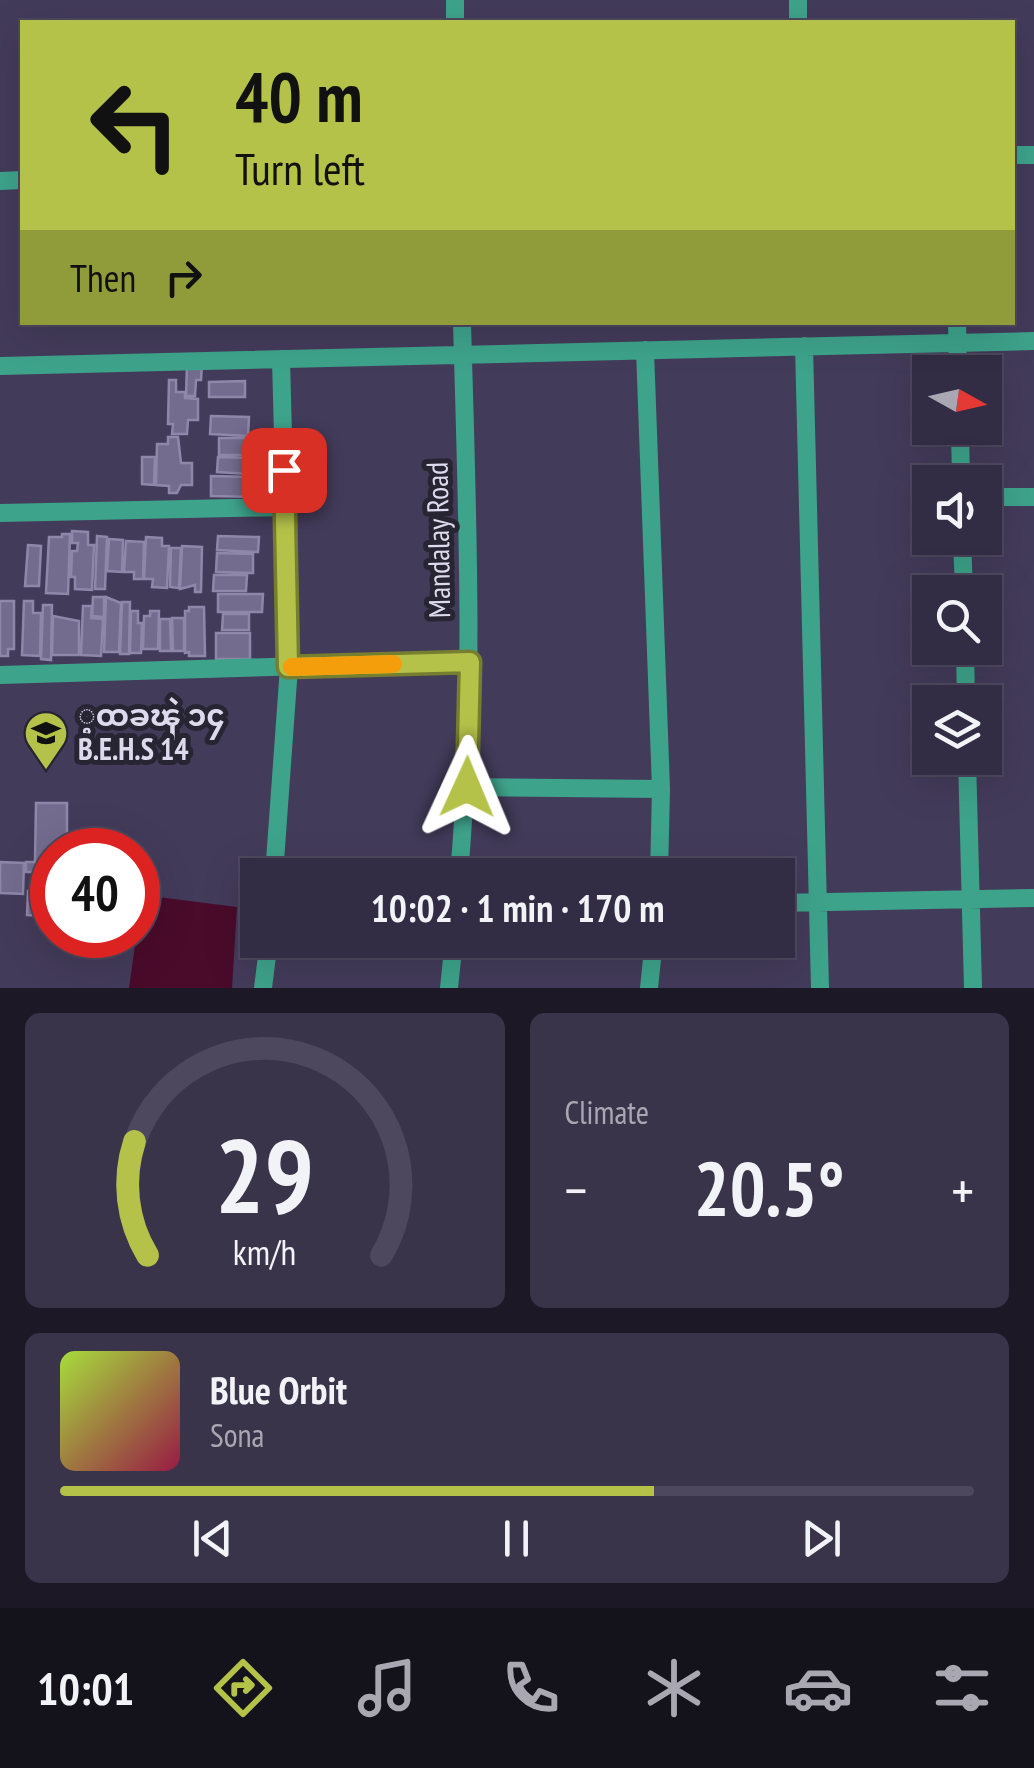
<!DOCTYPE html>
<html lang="en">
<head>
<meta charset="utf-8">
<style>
	body { margin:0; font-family:"PT Sans Narrow","Noto Sans Myanmar",sans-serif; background:#3a344b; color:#f1f3f6; height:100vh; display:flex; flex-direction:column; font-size:38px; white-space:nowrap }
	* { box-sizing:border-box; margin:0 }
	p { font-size:32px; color:#a8a7b2 }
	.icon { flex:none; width:55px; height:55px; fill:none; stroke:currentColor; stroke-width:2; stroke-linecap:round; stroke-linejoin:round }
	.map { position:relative; height:988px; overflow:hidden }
	.drawer { display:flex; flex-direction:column; gap:25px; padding:25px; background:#1c1825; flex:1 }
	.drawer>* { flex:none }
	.guide { position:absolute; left:20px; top:20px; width:995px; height:305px; border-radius:0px; box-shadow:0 10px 40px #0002,0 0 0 2px #4d485d; background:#b5c249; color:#111; overflow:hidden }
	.needle { width:65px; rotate:98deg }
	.buttons { position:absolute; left:912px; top:355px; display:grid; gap:20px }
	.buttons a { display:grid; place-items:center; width:90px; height:90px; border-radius:0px; background:#322c44; box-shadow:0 10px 40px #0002,0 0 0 2px #4d485d; font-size:50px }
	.speed { position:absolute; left:30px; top:828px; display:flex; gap:20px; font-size:50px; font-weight:700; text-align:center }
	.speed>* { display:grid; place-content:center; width:130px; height:130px; border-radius:50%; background:#322c44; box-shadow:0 10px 40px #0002,0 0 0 2px #4d485d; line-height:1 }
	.speed .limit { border:15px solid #d22; background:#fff; color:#111 }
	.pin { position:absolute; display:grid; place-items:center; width:85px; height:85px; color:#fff; margin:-42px; border-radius:20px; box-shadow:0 5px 15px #0006 }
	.me { position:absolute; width:110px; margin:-55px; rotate:1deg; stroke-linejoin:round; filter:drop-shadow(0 0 8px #0008) }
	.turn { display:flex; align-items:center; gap:35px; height:210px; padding:0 50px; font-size:45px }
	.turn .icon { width:130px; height:130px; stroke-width:2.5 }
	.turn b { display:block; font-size:70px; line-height:85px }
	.then { display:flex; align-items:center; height:95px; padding:0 50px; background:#0003; gap:20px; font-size:38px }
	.big { font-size:75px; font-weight:700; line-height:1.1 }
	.drawer .card { flex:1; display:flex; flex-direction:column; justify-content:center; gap:15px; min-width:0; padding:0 35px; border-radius:15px; background:#3a344b }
	.drawer .dial { align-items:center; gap:0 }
	.dial svg { height:260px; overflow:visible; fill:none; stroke:#4d485d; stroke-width:7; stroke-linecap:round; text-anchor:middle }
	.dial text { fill:#f1f3f6; stroke:none }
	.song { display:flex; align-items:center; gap:30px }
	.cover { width:120px; height:120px; border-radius:15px; background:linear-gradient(135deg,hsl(80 70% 55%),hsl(340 70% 35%)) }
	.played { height:10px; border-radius:5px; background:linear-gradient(90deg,#b5c249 65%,#4d485d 65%) }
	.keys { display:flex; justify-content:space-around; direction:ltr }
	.heat { display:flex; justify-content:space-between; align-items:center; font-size:55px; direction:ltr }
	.drawer .tiles { flex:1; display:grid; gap:25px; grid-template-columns:1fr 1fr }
	.card:last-child { grid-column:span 2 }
	.trip { position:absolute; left:240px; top:858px; width:555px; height:100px; border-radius:0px; background:#322c44; box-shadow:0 10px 40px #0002,0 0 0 2px #4d485d; font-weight:700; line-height:100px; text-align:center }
	.menu { display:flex; height:160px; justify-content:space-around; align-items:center; background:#14121b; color:#a8a7b2 }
	.menu .icon { width:70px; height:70px }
	.menu .on { color:#b5c249 }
	.menu b { font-size:45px; color:#f1f3f6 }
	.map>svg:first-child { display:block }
</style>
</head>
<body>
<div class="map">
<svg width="1034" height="988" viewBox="0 0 1034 988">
	<rect width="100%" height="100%" fill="#433b5a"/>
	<path fill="#4a0b2b" d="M142,895L237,907L232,988H129Z"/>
	<path fill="#746c8e" stroke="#8f87aa" stroke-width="2.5" d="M187,364H202L201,380H196L195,396H186Z
		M169,380H176V392H185V398L198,399V420H188L187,434H172L173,424H168Z
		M245,381V397H209V382Z
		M211,416L249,417L248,436L210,434Z
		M168,437H178L181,463H192V485H181L177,493H169V486L156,485L157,444H168Z
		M219,438H248V455H219Z
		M142,457H155L154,485L142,484Z
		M218,457L248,458V474L217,472Z
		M211,476L257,477L256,497L211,496Z
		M72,531L88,532V545H94L92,590L75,589V577H71L72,551H77L78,543H72Z
		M62,534H70L68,594L46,593L49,537H62Z
		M97,536L107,537L105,589H95Z
		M218,536L259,537L258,552L217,550Z
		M146,537L162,538V546H169L167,588L152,587L153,579H144Z
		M109,539L123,540L122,572L107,571Z
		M126,541L144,542L143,579H134V572H124Z
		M28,545L41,546L39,586H25Z
		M182,546L202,547L201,592H195V585L180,589Z
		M171,548H181L179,588L170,587Z
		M217,553L253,554V573L216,572Z
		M214,575H247L246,591H213Z
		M218,594H263L262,612H218Z
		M93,597H104V617L92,616Z
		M106,597L121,603L119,652H104Z
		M0,601H14V649H8V656H0Z
		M24,601H33V613H41L40,656L22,655Z
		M122,602H130L129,654H120Z
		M43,605H52L51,660L41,659Z
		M83,606H92L91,618L103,619L101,656L81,655Z
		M189,607H204L205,656H189V652L185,653V611H189Z
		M131,611H138V623H142L141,653H130Z
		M150,611H159L158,649H143L144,616H150Z
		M223,614H249V630H222Z
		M53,616L79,621V655H52Z
		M172,618H184V651H173Z
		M160,619H170L171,651H160Z
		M216,633H250V659H216Z
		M36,803H67V850H52V862H44L43,872H26V862H35Z
		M0,862L24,863L23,894L0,893Z
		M28,891H40L39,899H47L46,916L27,915Z"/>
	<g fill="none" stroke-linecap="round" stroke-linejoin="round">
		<path stroke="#3ea38b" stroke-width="18" d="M455,0V22
			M798,0V22
			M1012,155H1034
			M0,181L22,180
			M957,322L958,372
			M804,346L820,988
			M645,350L661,789L659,875
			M0,366L1034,341
			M960,428L961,482
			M985,497H1034
			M0,513L285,507
			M962,538L964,592
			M965,648L966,702
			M0,675L470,661
			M967,758L973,988
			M467,787L661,789
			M274,875L289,667L281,359
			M459,875C475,691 467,507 462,322
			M778,903L1034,898
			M263,988L269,940
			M449,988L454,940
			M649,988L654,940"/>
	</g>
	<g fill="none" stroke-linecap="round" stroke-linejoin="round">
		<g stroke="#767e2f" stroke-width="25">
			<path id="route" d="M284,470L288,667L470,662L467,787"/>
		</g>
		<use href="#route" stroke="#b5c249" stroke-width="18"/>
		<path stroke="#f59e0b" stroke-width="18" d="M292,667L393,664"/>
	</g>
	<defs>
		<g id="school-pin" transform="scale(2.25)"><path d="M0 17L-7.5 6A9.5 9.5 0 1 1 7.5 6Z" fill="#b5c249" stroke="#282533"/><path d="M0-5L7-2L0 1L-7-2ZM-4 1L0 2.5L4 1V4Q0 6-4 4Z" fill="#111"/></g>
	</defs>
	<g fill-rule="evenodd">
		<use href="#school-pin" x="46" y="733"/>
	</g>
	<g text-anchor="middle" stroke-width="10" stroke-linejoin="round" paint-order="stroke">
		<g font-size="30" fill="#dedaee" stroke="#282533">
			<text transform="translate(439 540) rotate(-91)" y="10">Mandalay Road</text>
		</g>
		<g font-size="30" font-weight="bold" fill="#dedaee" stroke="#282533" text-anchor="start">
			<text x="78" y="726">့ထခၾဲ ၁၄<tspan x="78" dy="34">B.E.H.S 14</tspan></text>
		</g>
	</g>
</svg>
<div class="buttons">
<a><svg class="needle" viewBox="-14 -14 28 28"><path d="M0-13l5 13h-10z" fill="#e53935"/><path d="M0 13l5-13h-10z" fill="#a8a7b2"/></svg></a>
<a><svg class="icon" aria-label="sound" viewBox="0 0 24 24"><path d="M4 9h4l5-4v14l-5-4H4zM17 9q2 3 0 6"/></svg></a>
<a><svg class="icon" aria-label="search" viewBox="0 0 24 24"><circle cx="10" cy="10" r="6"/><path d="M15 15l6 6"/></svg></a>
<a><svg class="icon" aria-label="layers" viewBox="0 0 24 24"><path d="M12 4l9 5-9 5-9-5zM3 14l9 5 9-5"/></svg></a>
</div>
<div class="speed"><div class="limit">40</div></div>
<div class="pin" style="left:284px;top:470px;background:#d93025"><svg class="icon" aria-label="arrive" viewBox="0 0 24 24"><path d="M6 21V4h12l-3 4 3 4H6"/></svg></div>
<svg class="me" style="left:467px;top:787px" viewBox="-20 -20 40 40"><path d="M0-17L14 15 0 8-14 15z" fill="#b5c249" stroke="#fff" stroke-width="4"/></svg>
<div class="trip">10:02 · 1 min · 170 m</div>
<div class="guide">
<div class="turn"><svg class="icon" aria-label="left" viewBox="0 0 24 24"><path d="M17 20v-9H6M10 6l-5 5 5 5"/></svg><div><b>40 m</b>Turn left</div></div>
<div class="then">Then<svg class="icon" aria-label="right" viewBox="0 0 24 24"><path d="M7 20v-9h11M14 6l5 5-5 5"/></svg></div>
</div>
</div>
<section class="drawer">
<div class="tiles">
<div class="card dial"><svg viewBox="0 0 100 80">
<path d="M14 69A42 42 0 1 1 86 69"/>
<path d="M14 69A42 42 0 0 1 10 34" stroke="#b5c249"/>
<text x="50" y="56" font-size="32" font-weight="700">29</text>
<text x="50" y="72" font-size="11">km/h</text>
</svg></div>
<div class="card"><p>Climate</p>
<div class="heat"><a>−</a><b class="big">20.5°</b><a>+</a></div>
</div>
<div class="card">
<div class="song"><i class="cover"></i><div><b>Blue Orbit</b><p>Sona</p></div></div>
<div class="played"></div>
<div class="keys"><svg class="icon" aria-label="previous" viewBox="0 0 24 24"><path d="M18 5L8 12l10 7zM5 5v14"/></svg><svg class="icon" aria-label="pause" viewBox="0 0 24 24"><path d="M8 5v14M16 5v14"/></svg><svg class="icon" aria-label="next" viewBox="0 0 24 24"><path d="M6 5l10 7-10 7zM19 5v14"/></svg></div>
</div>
</div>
</section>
<nav class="menu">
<b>10:01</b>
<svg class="icon on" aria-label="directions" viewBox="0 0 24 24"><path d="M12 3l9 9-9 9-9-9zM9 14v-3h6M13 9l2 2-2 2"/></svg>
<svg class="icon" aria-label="music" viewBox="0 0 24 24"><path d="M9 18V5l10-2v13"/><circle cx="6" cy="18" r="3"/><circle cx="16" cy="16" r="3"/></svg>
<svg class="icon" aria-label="phone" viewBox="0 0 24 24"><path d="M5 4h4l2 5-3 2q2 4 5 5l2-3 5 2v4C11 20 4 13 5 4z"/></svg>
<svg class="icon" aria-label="climate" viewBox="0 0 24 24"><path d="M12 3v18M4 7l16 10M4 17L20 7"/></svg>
<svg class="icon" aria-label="car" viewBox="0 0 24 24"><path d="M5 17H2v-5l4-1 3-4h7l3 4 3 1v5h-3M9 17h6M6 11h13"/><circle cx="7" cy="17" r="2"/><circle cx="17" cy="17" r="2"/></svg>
<svg class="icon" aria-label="filters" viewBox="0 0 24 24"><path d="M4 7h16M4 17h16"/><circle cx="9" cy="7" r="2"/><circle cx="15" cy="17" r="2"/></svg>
</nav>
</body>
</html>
